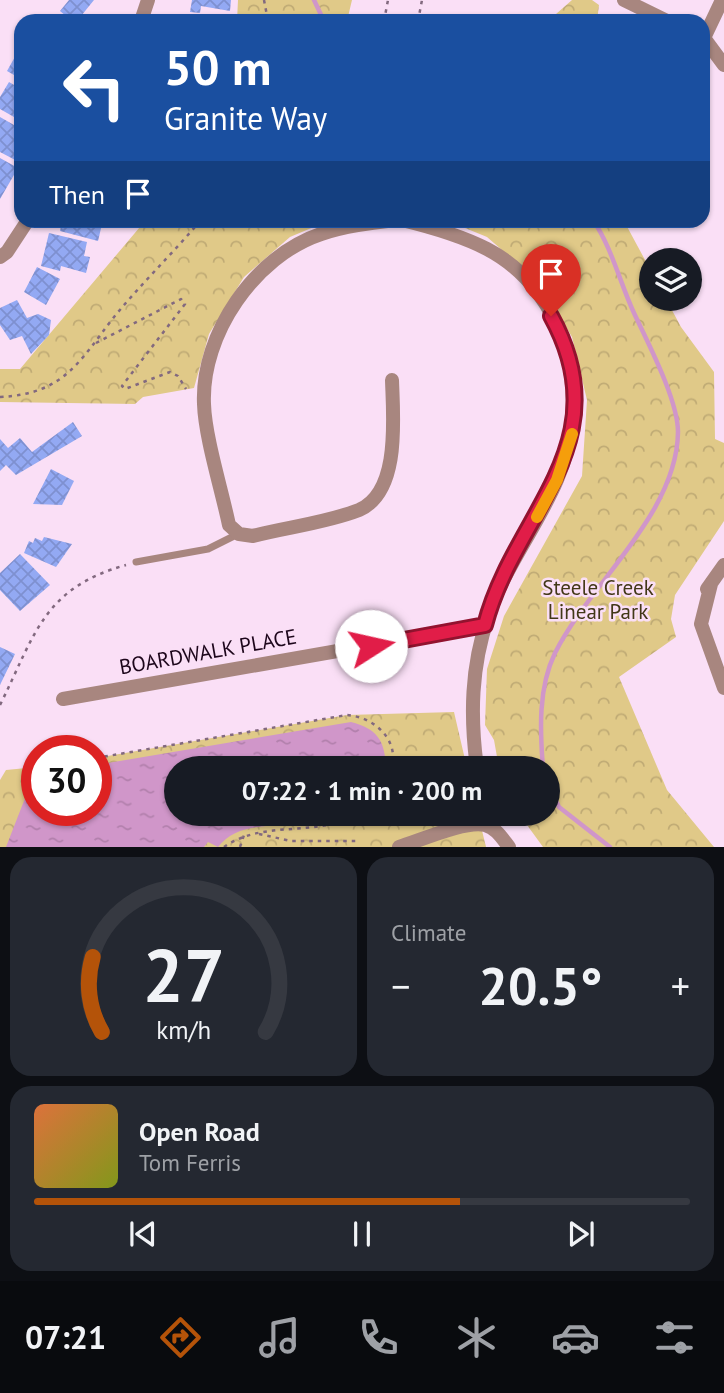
<!DOCTYPE html>
<html lang="en">
<head>
<meta charset="utf-8">
<style>
	body { margin:0; font-family:"PT Sans",sans-serif; background:#242831; color:#f1f3f6; height:100vh; display:flex; flex-direction:column; font-size:26px; white-space:nowrap }
	* { box-sizing:border-box; margin:0 }
	p { font-size:23px; color:#9ea1a6 }
	.icon { flex:none; width:38px; height:38px; fill:none; stroke:currentColor; stroke-width:2; stroke-linecap:round; stroke-linejoin:round }
	.map { position:relative; height:847px; overflow:hidden }
	.details { display:flex; flex-direction:column; gap:10px; padding:10px; background:#0d0f14; flex:1 }
	.details>* { flex:none }
	.guide { position:absolute; left:14px; top:14px; width:696px; height:214px; border-radius:21px; box-shadow:0 2px 5px #0004; background:#1a4fa0; color:#fff; overflow:hidden }
	.controls { position:absolute; left:639px; top:248px; display:grid; gap:14px }
	.controls a { display:grid; place-items:center; width:63px; height:63px; border-radius:50%; background:#171b24; box-shadow:0 2px 5px #0004; font-size:35px }
	.speed { position:absolute; left:21px; top:735px; display:flex; gap:14px; font-size:35px; font-weight:700; text-align:center }
	.speed>* { display:grid; place-content:center; width:91px; height:91px; border-radius:50%; background:#171b24; box-shadow:0 2px 5px #0004; line-height:1 }
	.speed .limit { border:10px solid #d22; background:#fff; color:#111 }
	.pin { position:absolute; display:grid; place-items:center; width:60px; height:60px; color:#fff; margin:-72px -30px; border-radius:50% 50% 50% 0; rotate:-45deg; box-shadow:0 0 7px #0007 }
	.pin .icon { rotate:45deg }
	.me { position:absolute; width:77px; margin:-38px; rotate:80deg; stroke-linejoin:round; filter:drop-shadow(0 0 5px #0008) }
	.turn { display:flex; align-items:center; gap:24px; height:147px; padding:0 35px; font-size:32px }
	.turn .icon { width:91px; height:91px; stroke-width:2.5 }
	.turn b { display:block; font-size:49px; line-height:60px }
	.then { display:flex; align-items:center; height:66px; padding:0 35px; background:#0003; gap:14px; font-size:26px }
	.big { font-size:52px; font-weight:800; line-height:1.1 }
	.details .widget { flex:1; display:flex; flex-direction:column; justify-content:center; gap:10px; min-width:0; padding:0 24px; border-radius:21px; background:#242831 }
	.details .dial { align-items:center; gap:0 }
	.dial svg { height:182px; overflow:visible; fill:none; stroke:#363941; stroke-width:7; stroke-linecap:round; text-anchor:middle }
	.dial text { fill:#f1f3f6; stroke:none }
	.song { display:flex; align-items:center; gap:21px }
	.cover { width:84px; height:84px; border-radius:10px; background:linear-gradient(135deg,hsl(20 70% 55%),hsl(70 70% 35%)) }
	.played { height:7px; border-radius:4px; background:linear-gradient(90deg,#b45309 65%,#363941 65%) }
	.keys { display:flex; justify-content:space-around; direction:ltr }
	.heat { display:flex; justify-content:space-between; align-items:center; font-size:38px; direction:ltr }
	.details .tiles { flex:1; display:grid; gap:10px; grid-template-columns:1fr 1fr }
	.widget:last-child { grid-column:span 2 }
	.trip { position:absolute; left:164px; top:756px; width:396px; height:70px; border-radius:35px; background:#171b24; box-shadow:0 2px 5px #0004; font-weight:800; line-height:70px; text-align:center }
	.tab-bar { display:flex; height:112px; justify-content:space-around; align-items:center; background:#090b0e; color:#9ea1a6 }
	.tab-bar .icon { width:49px; height:49px }
	.tab-bar .current { color:#b45309 }
	.tab-bar b { font-size:32px; color:#f1f3f6 }
	.map>svg:first-child { display:block }
</style>
</head>
<body>
<div class="map">
<svg width="724" height="847" viewBox="0 0 724 847">
	<defs>
		<pattern id="forest-crowns" width="20" height="18" patternUnits="userSpaceOnUse" patternTransform="scale(1.75)"><rect width="20" height="18" fill="#e0c988"/><path d="M2 6a3 3 0 1 1 6 0M12 15a3 3 0 1 1 6 0" fill="none" stroke="#c0ab75"/></pattern>
		<pattern id="water-ripples" width="26" height="14" patternUnits="userSpaceOnUse" patternTransform="scale(1.75)"><rect width="26" height="14" fill="#d096c9"/><path d="M2 4q2-2 4 0t4 0M15 11q2-2 4 0t4 0" fill="none" stroke="#b280ac"/></pattern>
		<pattern id="building-cross-hatch" width="8" height="8" patternUnits="userSpaceOnUse" patternTransform="scale(1.75)"><rect width="8" height="8" fill="#93a9f3"/><path d="M0 0l8 8M0 8l8-8" fill="none" stroke="#7e90d0"/></pattern>
	</defs>
	<rect width="100%" height="100%" fill="#fadff6"/>
	<path fill="url(#forest-crowns)" d="M238,0H352L347,21H237Z
		M572,0H592L599,5L597,21H548Z
		M145,221H328L290,237L244,277L209,334L194,388L143,397L135,404L0,402V369H20Z
		M448,221H624L651,271V299H666L681,327L714,372L715,439L724,443V521L675,595L671,619L676,637L619,677L667,790L714,847H543L519,814H548V768H499L494,740L485,725L487,669L504,616L582,476L587,400L572,337L539,282L487,237Z
		M454,712L467,768H177V814H478L486,847H0V780L6,770L37,767V810H96V758L347,715Z"/>
	<path fill="url(#water-ripples)" d="M351,722C378,729 385,741 386,768H177V814H346C332,819 318,823 303,825C274,827 238,821 218,847L208,842L204,847H6L29,788L37,777V810H96V765Z"/>
	<g fill="none" stroke-linecap="round" stroke-linejoin="round">
		<path stroke="#d096c9" stroke-width="4.5" d="M314,0L324,21
			M543,768C540,731 538,688 555,653C590,583 677,514 678,432C678,400 648,343 634,313C620,283 612,248 593,220
			M548,785L559,807L610,847"/>
	</g>
	<path fill="url(#building-cross-hatch)" d="M69,0H94L77,21H72L60,11Z
		M192,0H231L230,11L201,6L200,13L190,12Z
		M21,46V79L7,71Z
		M9,82L21,89V121L0,109V97Z
		M0,117L21,129L19,162L0,152Z
		M0,158L18,168L0,199Z
		M62,220H103L98,241L60,231Z
		M49,233L87,242L84,256L90,257L86,273L61,266L60,271L41,266Z
		M37,267L60,279L46,305L24,292Z
		M17,300L27,318L38,314L51,320L49,335L31,354L22,336L10,340L0,325V308Z
		M73,422L82,436L16,475L6,465L0,471V439L8,448L20,438L32,452Z
		M51,469L74,481L62,505L33,504Z
		M44,537L72,544L56,567L24,553L29,541L33,543L35,538L42,541Z
		M20,554L50,585L20,611L0,590V573Z
		M0,647L15,654L0,685Z"/>
	<g fill="none" stroke-linecap="round" stroke-linejoin="round">
		<path stroke="#82697f" stroke-width="2.5" stroke-dasharray="3.5 5" stroke-linecap="butt" d="M264,0L268,21
			M384,21L388,0
			M418,21L422,0
			M96,343L181,299L185,304L122,386L125,389L170,372L178,376L186,389
			M0,397C64,394 79,362 114,317C141,284 173,253 201,220
			M0,705C35,635 43,588 126,565
			M96,758L347,715C374,717 399,739 392,768
			M259,834L291,841H356
			M224,847C264,819 317,838 359,814
			M240,847L244,835"/>
		<path stroke="#a8867f" stroke-width="7" d="M136,562L208,549L238,534"/>
		<path stroke="#a8867f" stroke-width="14" d="M624,0L667,21
			M141,21L148,0
			M704,38L722,0
			M704,38L724,65
			M402,220C431,227 460,235 487,249C569,292 592,400 557,480C537,527 504,568 488,617C471,667 470,716 477,768
			M0,257L7,252L28,220
			M392,380C393,416 401,492 359,510C326,523 287,527 253,536L239,534L229,525C222,491 205,437 204,404C201,334 255,256 321,234C345,226 370,223 395,220
			M711,584L701,624L724,688
			M707,589L724,565
			M63,699L486,625
			M399,847C419,841 466,820 485,825C496,828 502,838 509,847"/>
	</g>
	<g fill="none" stroke-linecap="round" stroke-linejoin="round">
		<g stroke="#92132f" stroke-width="18">
			<path id="route" d="M371,646L485,625C514,513 622,444 551,316"/>
		</g>
		<use href="#route" stroke="#e11d48" stroke-width="12"/>
		<path stroke="#f59e0b" stroke-width="12" d="M537,517L557,480L572,434"/>
	</g>
	<g text-anchor="middle" stroke-width="5" stroke-linejoin="round" paint-order="stroke">
		<g font-size="21" fill="#423717" stroke="#fadff6">
			<text x="598" y="595">Steele Creek<tspan x="598" dy="24">Linear Park</tspan></text>
		</g>
		<g font-size="21" fill="#1d061b" stroke="#fadff6">
			<text transform="translate(208 652) rotate(-10)" y="7">BOARDWALK PLACE</text>
		</g>
	</g>
</svg>
<div class="controls">
<a><svg class="icon" aria-label="layers" viewBox="0 0 24 24"><path d="M12 4l9 5-9 5-9-5zM3 14l9 5 9-5"/></svg></a>
</div>
<div class="speed"><div class="limit">30</div></div>
<div class="pin" style="left:551px;top:316px;background:#d93025"><svg class="icon" aria-label="arrive" viewBox="0 0 24 24"><path d="M6 21V4h12l-3 4 3 4H6"/></svg></div>
<svg class="me" style="left:371px;top:646px" viewBox="-20 -20 40 40"><circle r="19" fill="#fff"/><path d="M0-13L10 11 0 6-10 11z" fill="#e11d48"/></svg>
<div class="trip">07:22 · 1 min · 200 m</div>
<div class="guide">
<div class="turn"><svg class="icon" aria-label="left" viewBox="0 0 24 24"><path d="M17 20v-9H6M10 6l-5 5 5 5"/></svg><div><b>50 m</b>Granite Way</div></div>
<div class="then">Then<svg class="icon" aria-label="arrive" viewBox="0 0 24 24"><path d="M6 21V4h12l-3 4 3 4H6"/></svg></div>
</div>
</div>
<section class="details">
<div class="tiles">
<div class="widget dial"><svg viewBox="0 0 100 80">
<path d="M14 69A42 42 0 1 1 86 69"/>
<path d="M14 69A42 42 0 0 1 10 36" stroke="#b45309"/>
<text x="50" y="56" font-size="32" font-weight="700">27</text>
<text x="50" y="72" font-size="11">km/h</text>
</svg></div>
<div class="widget"><p>Climate</p>
<div class="heat"><a>−</a><b class="big">20.5°</b><a>+</a></div>
</div>
<div class="widget">
<div class="song"><i class="cover"></i><div><b>Open Road</b><p>Tom Ferris</p></div></div>
<div class="played"></div>
<div class="keys"><svg class="icon" aria-label="previous" viewBox="0 0 24 24"><path d="M18 5L8 12l10 7zM5 5v14"/></svg><svg class="icon" aria-label="pause" viewBox="0 0 24 24"><path d="M8 5v14M16 5v14"/></svg><svg class="icon" aria-label="next" viewBox="0 0 24 24"><path d="M6 5l10 7-10 7zM19 5v14"/></svg></div>
</div>
</div>
</section>
<nav class="tab-bar">
<b>07:21</b>
<svg class="icon current" aria-label="directions" viewBox="0 0 24 24"><path d="M12 3l9 9-9 9-9-9zM9 14v-3h6M13 9l2 2-2 2"/></svg>
<svg class="icon" aria-label="music" viewBox="0 0 24 24"><path d="M9 18V5l10-2v13"/><circle cx="6" cy="18" r="3"/><circle cx="16" cy="16" r="3"/></svg>
<svg class="icon" aria-label="phone" viewBox="0 0 24 24"><path d="M5 4h4l2 5-3 2q2 4 5 5l2-3 5 2v4C11 20 4 13 5 4z"/></svg>
<svg class="icon" aria-label="climate" viewBox="0 0 24 24"><path d="M12 3v18M4 7l16 10M4 17L20 7"/></svg>
<svg class="icon" aria-label="car" viewBox="0 0 24 24"><path d="M5 17H2v-5l4-1 3-4h7l3 4 3 1v5h-3M9 17h6M6 11h13"/><circle cx="7" cy="17" r="2"/><circle cx="17" cy="17" r="2"/></svg>
<svg class="icon" aria-label="filters" viewBox="0 0 24 24"><path d="M4 7h16M4 17h16"/><circle cx="9" cy="7" r="2"/><circle cx="15" cy="17" r="2"/></svg>
</nav>
</body>
</html>
